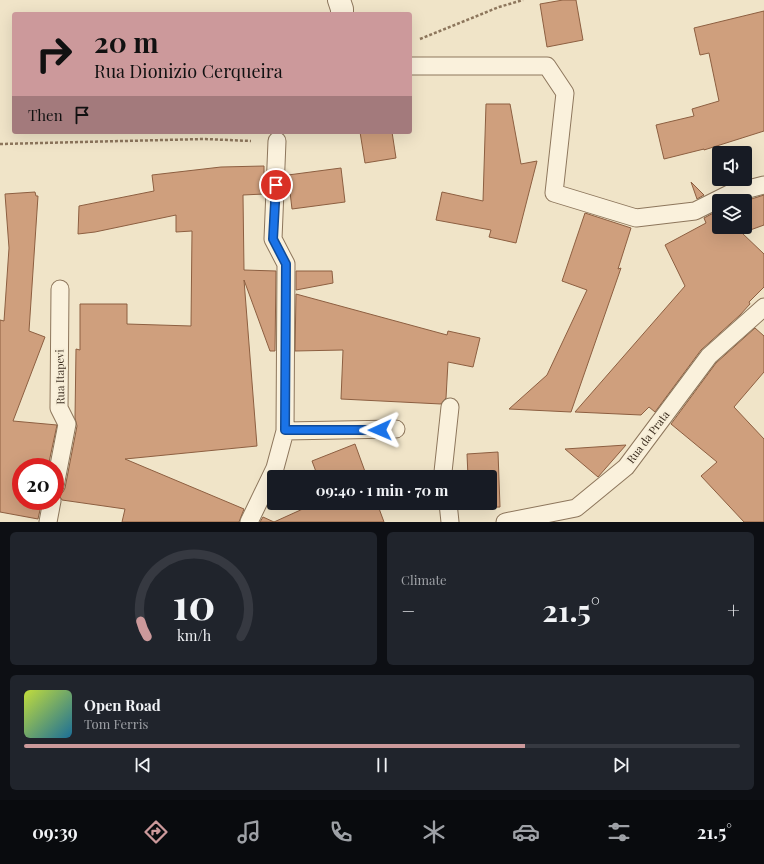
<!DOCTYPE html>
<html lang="en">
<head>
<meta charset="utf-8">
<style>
	body { margin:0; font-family:"Playfair Display",serif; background:#20242c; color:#f1f3f6; height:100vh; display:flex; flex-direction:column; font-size:15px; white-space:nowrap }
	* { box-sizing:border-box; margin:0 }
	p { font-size:13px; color:#9ea1a6 }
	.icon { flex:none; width:22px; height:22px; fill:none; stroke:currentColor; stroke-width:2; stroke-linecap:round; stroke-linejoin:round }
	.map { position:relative; height:522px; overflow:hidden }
	.panel { display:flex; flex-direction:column; gap:10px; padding:10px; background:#0d0f14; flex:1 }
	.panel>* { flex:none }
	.top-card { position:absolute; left:12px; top:12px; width:400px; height:122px; border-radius:4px; box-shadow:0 4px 16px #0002; background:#cc999b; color:#111; overflow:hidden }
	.buttons { position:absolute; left:712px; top:146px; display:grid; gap:8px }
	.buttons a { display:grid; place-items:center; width:40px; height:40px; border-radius:4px; background:#171b24; box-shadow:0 4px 16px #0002; font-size:20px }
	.speed { position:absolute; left:12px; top:458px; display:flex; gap:8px; font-size:20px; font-weight:700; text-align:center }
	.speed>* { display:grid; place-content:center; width:52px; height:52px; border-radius:50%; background:#171b24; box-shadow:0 4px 16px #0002; line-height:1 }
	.speed .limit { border:6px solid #d22; background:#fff; color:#111 }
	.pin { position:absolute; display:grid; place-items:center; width:34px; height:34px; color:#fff; margin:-17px; border:2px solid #fff; border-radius:50%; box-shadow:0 1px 4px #0007 }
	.me { position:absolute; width:44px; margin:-22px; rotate:269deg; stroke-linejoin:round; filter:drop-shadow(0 0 3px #0008) }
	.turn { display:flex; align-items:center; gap:14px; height:84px; padding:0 16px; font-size:18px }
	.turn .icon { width:52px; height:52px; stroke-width:2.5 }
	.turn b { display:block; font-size:28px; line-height:34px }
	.then { display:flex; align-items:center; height:38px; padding:0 16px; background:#0003; gap:8px; font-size:15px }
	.big { font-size:30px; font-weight:700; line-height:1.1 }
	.panel .card { flex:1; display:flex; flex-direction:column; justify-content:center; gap:6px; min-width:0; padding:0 14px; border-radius:6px; background:#20242c }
	.panel .dial { align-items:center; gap:0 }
	.dial svg { height:104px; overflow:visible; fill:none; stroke:#363941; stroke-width:7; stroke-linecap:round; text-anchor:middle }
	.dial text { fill:#f1f3f6; stroke:none }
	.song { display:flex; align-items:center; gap:12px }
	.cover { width:48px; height:48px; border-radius:6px; background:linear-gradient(135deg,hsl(70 70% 55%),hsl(200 70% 35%)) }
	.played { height:4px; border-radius:2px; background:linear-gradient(90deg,#cc999b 70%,#363941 70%) }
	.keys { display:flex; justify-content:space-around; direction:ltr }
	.heat { display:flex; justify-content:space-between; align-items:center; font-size:22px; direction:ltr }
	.panel .tiles { flex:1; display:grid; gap:10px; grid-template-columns:1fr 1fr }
	.card:last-child { grid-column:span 2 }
	.trip { position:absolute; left:267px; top:470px; width:230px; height:40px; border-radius:4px; background:#171b24; box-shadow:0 4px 16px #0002; font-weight:700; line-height:40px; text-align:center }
	.dock { display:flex; height:64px; justify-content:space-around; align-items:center; background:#090b0e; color:#9ea1a6 }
	.dock .icon { width:28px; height:28px }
	.dock .current { color:#cc999b }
	.dock b { font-size:18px; color:#f1f3f6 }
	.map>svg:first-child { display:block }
</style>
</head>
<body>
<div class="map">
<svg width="764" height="522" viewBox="0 0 764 522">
	<rect width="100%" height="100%" fill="#f0e4c8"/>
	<path fill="#cf9f7d" stroke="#8d5f41" d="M563,0H576L583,40L547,47L540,4Z
		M764,11V131L704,150V149L664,159L656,125L694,116L692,109L719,101L709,53L700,55L694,28Z
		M486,104H510L521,164L537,161L516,243L489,237L491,230L436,220L442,192L483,201Z
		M360,132H392L396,158L365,163Z
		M264,166V194L243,195L244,270L276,271L275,351H270L244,280L257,446L125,459L244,509L239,522H122L125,509L62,500L59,495L63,492L65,488L77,426L75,418L76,349L80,350V304H127V324L191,326L192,231L176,232V215L95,232L78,234L79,206L154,191L152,175L221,167Z
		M341,168L345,202L292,209L288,175Z
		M691,182L704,195L697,199Z
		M35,192L36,196H38L29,331L45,337L13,421L57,425L48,467H21V501H42L38,519L0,512V320L4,321L9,248L5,194Z
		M764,195V225L742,233L764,254V287L749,302L750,304L740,315L701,350L655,412L649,407L641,415L575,412L685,286L665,245L706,223L704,218L719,210V227H745V201Z
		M585,213L631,228L618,269L621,268L571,412L509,409L547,375L587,290L562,281Z
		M296,271H332L333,283L296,290Z
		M296,294L447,335L448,331L480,338L473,367L448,362L446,398L441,404L341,399L343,350L295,351Z
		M755,328L764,336V372L734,407L764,439V522H744L701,476L717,462L671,424L716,363Z
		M355,444L367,477H318L312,461Z
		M626,445L598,477L565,449Z
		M498,452L500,507L469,508V503H490V477H468L467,454Z
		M316,503H377L384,522H260L263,517L274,522Z"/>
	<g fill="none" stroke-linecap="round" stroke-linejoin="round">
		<g stroke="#8d765c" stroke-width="19">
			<path id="service" d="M410,66H547L565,93L554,193L636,218L695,211L729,194L764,185
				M285,431L396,429
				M444,477L443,472L450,407
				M55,486L67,424L59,408L60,289
				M448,503L450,522
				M48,522L52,501
				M249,522L275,468L285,431L286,264L273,239L277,141
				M505,522L576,508L626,467L709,356L764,307"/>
		</g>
		<g stroke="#8d765c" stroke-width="24">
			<path id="minor" d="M339,0L342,9V14"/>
		</g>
		<path stroke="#8d765c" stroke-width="2.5" stroke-dasharray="3 2" stroke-linecap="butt" d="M420,39L499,7L523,0
			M0,144L205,139L251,141"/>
		<use href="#service" stroke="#faf1dc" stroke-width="17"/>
		<use href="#minor" stroke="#faf1dc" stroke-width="22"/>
	</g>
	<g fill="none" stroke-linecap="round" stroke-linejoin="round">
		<g stroke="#114b97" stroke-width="10">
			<path id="route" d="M276,185L273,239L286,264L285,430H380"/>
		</g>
		<use href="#route" stroke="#1a73e8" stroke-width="7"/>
	</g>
	<g text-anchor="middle" stroke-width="4" stroke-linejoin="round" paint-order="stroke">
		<g font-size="11" fill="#3d2e20" stroke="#f7eed8">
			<text transform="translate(60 377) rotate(-91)" y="4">Rua Itapevi</text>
			<text transform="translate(648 437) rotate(-53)" y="4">Rua da Prata</text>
		</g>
	</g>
</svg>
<div class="buttons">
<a><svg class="icon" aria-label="sound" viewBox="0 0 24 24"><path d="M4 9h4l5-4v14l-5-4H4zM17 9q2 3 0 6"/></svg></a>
<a><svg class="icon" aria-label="layers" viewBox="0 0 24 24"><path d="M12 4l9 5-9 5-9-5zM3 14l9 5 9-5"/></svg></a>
</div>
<div class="speed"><div class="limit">20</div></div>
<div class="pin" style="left:276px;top:185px;background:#d93025"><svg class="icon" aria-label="arrive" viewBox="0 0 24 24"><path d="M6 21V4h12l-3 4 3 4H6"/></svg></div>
<svg class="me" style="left:380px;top:430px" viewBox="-20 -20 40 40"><path d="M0-17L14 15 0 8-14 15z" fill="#1a73e8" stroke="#fff" stroke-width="4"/></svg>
<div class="trip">09:40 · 1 min · 70 m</div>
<div class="top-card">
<div class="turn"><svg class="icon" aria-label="right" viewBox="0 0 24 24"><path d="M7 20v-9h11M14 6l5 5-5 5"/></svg><div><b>20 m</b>Rua Dionizio Cerqueira</div></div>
<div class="then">Then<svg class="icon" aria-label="arrive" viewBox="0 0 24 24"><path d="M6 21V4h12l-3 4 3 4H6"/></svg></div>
</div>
</div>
<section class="panel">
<div class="tiles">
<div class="card dial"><svg viewBox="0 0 100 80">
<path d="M14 69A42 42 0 1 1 86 69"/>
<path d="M14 69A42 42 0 0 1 9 57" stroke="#cc999b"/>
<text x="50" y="56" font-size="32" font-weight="700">10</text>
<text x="50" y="72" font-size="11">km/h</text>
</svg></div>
<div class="card"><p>Climate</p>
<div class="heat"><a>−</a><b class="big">21.5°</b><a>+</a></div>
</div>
<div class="card">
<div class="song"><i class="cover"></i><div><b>Open Road</b><p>Tom Ferris</p></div></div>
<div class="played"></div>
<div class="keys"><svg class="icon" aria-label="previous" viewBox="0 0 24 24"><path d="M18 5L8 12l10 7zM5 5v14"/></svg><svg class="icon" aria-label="pause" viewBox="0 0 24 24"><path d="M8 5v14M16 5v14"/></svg><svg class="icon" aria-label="next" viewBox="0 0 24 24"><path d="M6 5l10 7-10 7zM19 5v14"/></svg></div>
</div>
</div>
</section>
<nav class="dock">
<b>09:39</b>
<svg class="icon current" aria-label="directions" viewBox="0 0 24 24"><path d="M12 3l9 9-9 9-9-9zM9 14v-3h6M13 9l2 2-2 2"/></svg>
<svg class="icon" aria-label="music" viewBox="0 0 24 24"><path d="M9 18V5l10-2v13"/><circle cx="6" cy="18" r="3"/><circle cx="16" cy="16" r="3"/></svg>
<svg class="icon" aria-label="phone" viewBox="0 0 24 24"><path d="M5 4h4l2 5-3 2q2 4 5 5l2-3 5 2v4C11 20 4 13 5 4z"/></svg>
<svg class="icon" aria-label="climate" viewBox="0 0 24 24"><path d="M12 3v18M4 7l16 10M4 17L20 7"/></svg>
<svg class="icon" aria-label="car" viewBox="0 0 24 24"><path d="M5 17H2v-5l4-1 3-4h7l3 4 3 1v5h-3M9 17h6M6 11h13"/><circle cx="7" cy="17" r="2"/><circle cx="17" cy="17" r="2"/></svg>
<svg class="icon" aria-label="filters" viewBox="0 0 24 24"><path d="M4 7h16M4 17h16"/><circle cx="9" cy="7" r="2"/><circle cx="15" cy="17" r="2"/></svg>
<b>21.5°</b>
</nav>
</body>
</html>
